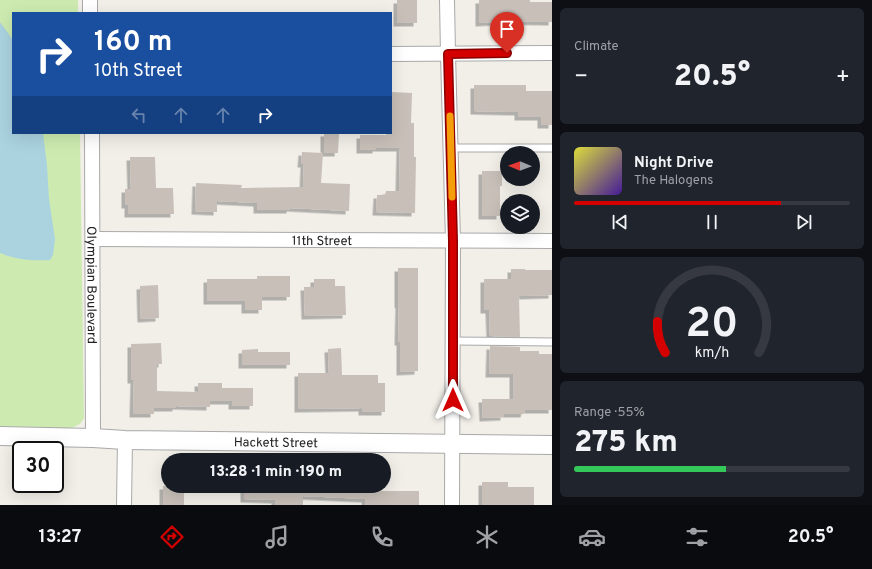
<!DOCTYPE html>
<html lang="en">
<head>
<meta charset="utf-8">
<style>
	body { margin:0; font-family:Overpass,sans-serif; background:#20242c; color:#f1f3f6; height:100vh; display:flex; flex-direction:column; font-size:15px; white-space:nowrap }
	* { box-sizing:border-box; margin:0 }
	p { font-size:13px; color:#9ea1a6 }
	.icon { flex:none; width:22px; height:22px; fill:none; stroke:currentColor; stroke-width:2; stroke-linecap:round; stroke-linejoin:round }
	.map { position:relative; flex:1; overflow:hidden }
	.side { display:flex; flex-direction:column; gap:8px; padding:8px; background:#0d0f14; width:320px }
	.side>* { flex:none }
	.top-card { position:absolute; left:12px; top:12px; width:380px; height:122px; border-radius:0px; box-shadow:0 4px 16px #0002; background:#1a4fa0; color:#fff; overflow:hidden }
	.needle { width:26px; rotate:271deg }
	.tools { position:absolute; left:500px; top:146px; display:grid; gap:8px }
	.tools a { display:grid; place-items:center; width:40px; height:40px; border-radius:50%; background:#171b24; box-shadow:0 4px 16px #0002; font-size:20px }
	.speed { position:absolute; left:12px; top:441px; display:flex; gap:8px; font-size:20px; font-weight:700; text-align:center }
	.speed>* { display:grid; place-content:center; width:52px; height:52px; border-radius:50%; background:#171b24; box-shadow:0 4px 16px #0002; line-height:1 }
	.speed .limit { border:2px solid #111; border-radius:6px; background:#fff; color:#111 }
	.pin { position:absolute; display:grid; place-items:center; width:34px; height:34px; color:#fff; margin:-41px -17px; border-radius:50% 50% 50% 0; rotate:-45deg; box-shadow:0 0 4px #0007 }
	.pin .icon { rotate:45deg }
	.me { position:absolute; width:44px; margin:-22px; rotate:0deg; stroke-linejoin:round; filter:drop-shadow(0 0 3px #0008) }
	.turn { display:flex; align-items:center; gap:14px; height:84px; padding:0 16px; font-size:18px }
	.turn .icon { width:52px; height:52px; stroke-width:2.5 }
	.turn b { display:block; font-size:28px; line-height:34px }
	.lanes { display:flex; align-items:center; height:38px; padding:0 16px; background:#0003; justify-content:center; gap:20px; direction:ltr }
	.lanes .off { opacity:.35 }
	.big { font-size:30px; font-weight:800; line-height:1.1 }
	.side .tile { flex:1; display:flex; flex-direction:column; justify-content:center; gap:6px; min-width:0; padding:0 14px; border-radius:6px; background:#20242c }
	.side .dial { align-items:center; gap:0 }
	.dial svg { height:104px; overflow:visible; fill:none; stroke:#363941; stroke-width:7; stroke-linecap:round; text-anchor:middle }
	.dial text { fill:#f1f3f6; stroke:none }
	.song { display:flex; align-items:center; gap:12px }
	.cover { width:48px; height:48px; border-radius:6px; background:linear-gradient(135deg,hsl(60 70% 55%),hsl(260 70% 35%)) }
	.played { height:4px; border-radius:2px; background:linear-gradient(90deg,#d40000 75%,#363941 75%) }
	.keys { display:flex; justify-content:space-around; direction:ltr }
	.heat { display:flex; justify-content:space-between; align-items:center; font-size:22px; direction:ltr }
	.charge { height:6px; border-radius:3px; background:linear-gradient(90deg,#34c759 55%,#363941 0) }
	.trip { position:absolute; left:161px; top:453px; width:230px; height:40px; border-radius:20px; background:#171b24; box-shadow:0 4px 16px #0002; font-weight:800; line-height:40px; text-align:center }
	.tabs { display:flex; height:64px; justify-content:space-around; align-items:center; background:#090b0e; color:#9ea1a6 }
	.tabs .icon { width:28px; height:28px }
	.tabs .on { color:#d40000 }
	.tabs b { font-size:18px; color:#f1f3f6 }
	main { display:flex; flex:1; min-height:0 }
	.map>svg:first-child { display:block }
</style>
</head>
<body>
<main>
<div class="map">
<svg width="552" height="505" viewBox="0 0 552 505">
	<defs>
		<filter id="shadow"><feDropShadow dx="-3.5" dy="3.5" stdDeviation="0" flood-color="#0004"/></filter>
	</defs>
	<rect width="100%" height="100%" fill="#f2efe9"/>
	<path fill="#cdebb0" d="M0,0H78V13H13V133H80L84,418L80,424L72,428L59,429L0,428Z"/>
	<path fill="#aad3df" d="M0,22L13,40V133H43L47,165L49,199L55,239L53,255L50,260C32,261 17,260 0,253Z"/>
	<path fill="#c7bfb8" filter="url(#shadow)" d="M397,0H417V23H397Z
		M479,0H530V2H552V22L497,21V22L479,23Z
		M474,85H526V91H552V125H541V117H518V112L474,111Z
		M391,92L412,93L411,123H414V157H416L415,213L376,212L377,195H385L386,191H399L400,148H376V150H360V135H386V133H391Z
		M324,133H339L338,153H324Z
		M302,152L323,153L321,183L350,184L349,211L290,208V210H257V203L217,201V212L195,211L196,183L242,185L241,188L303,187L304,164H301Z
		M130,157H155L156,188H173L174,214H128V205H125V189H131Z
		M482,171H502V186H500V216H482Z
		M398,268H418V371L400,372V342H398L399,304L398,305Z
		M511,269H525V270H552V295L519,296L520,337L490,336L489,310H484V279H511Z
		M257,276H290V297H262V310H245V301H207V279H257Z
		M314,279H335V286H345L346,315L305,316L304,287H314Z
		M158,285L159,318L141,319L140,286Z
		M161,343L162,364H157V391L198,392V383H222V388H253V406H232V401H210V407L176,406V408H154V414H133L134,380H131V344Z
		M490,346L520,347V351H539V354H552V410H525L524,414H504V417L483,418L482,399H513V374H489Z
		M341,348L342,375H378V383H385V412H362V408L298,409V373H329L328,349Z
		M258,349V352H290V365H242V350Z
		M482,482H508V487H534V505H482Z
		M163,486H184V505H163Z
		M244,486H381L380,491H419V505H365V499L303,496V505H275V500L244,499Z"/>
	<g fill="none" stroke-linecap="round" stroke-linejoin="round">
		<g stroke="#a9a9a9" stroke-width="9">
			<path id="service" d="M450,148H552
				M453,341L552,342"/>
		</g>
		<g stroke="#a9a9a9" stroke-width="16">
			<g id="minor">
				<path d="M90,0V13"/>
				<path d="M447,0L448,54L453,241L452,505"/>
				<path d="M391,54L552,53"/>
				<path id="s1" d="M92,133L93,438"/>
				<path id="s2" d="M93,239L552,241"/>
				<path d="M124,505L125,440"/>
			</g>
		</g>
		<g stroke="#a9a9a9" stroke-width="20">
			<g id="tertiary">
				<path id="s3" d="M0,436L93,438L125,440L552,445"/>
			</g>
		</g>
		<use href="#service" stroke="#fff" stroke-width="7"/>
		<use href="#minor" stroke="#fff" stroke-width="14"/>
		<use href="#tertiary" stroke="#fff" stroke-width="18"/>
	</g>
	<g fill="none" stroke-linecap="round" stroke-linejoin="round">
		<g stroke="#8a0000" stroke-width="10">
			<path id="route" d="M453,400V241L448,54L507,53"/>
		</g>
		<use href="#route" stroke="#d40000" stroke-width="7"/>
		<path stroke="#f59e0b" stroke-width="7" d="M450,116L452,197"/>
	</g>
	<g text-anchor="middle" stroke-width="3" stroke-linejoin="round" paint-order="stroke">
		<g font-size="13" fill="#222" stroke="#fff">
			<text dy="5" stroke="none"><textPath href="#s2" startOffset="229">11th Street</textPath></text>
			<text dy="5" stroke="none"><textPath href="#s1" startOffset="152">Olympian Boulevard</textPath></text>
			<text dy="5" stroke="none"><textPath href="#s3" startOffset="276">Hackett Street</textPath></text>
		</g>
	</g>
</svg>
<div class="tools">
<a><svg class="needle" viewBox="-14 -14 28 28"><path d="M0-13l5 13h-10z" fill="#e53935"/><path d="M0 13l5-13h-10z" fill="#9ea1a6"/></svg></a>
<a><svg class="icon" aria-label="layers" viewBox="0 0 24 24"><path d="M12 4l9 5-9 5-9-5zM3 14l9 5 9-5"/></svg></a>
</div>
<div class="speed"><div class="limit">30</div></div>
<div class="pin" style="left:507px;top:53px;background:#d93025"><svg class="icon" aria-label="arrive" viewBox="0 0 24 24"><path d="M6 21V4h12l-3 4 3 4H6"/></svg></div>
<svg class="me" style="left:453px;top:400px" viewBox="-20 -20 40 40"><path d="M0-17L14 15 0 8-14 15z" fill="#d40000" stroke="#fff" stroke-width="4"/></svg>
<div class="trip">13:28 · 1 min · 190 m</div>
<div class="top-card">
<div class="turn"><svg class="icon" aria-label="right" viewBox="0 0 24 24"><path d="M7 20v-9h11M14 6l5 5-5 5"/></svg><div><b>160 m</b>10th Street</div></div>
<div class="lanes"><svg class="icon off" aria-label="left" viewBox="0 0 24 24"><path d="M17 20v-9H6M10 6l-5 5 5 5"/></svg><svg class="icon off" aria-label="ahead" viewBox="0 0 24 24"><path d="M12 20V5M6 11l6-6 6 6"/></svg><svg class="icon off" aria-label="ahead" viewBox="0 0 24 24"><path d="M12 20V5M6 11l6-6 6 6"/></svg><svg class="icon" aria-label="right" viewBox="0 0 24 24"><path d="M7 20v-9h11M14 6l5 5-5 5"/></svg></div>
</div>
</div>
<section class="side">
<div class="tile"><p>Climate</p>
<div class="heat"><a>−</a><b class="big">20.5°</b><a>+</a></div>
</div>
<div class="tile">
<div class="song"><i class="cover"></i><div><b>Night Drive</b><p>The Halogens</p></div></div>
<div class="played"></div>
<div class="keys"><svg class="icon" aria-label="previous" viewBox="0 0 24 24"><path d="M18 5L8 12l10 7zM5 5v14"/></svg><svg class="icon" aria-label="pause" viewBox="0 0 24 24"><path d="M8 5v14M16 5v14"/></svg><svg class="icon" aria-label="next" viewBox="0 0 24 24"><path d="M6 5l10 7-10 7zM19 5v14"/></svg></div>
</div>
<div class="tile dial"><svg viewBox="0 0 100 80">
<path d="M14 69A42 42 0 1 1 86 69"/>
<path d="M14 69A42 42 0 0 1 8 45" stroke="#d40000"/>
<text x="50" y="56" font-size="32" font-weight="700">20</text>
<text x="50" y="72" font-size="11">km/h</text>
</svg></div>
<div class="tile"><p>Range · 55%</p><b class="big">275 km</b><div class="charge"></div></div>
</section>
</main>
<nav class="tabs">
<b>13:27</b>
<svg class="icon on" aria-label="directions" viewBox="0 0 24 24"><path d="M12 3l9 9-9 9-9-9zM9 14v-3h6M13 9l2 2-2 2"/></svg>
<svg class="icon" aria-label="music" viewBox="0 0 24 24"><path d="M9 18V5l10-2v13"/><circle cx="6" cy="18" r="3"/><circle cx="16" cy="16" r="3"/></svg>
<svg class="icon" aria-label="phone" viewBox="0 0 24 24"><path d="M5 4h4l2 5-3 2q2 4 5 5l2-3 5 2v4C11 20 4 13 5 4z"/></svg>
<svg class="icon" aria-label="climate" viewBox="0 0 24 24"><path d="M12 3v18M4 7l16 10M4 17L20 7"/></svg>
<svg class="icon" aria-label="car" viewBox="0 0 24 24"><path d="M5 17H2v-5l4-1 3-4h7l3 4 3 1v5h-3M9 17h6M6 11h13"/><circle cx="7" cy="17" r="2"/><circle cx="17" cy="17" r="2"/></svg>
<svg class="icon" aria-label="filters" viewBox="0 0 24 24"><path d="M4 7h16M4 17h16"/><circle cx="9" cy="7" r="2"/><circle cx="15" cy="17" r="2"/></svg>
<b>20.5°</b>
</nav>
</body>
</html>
